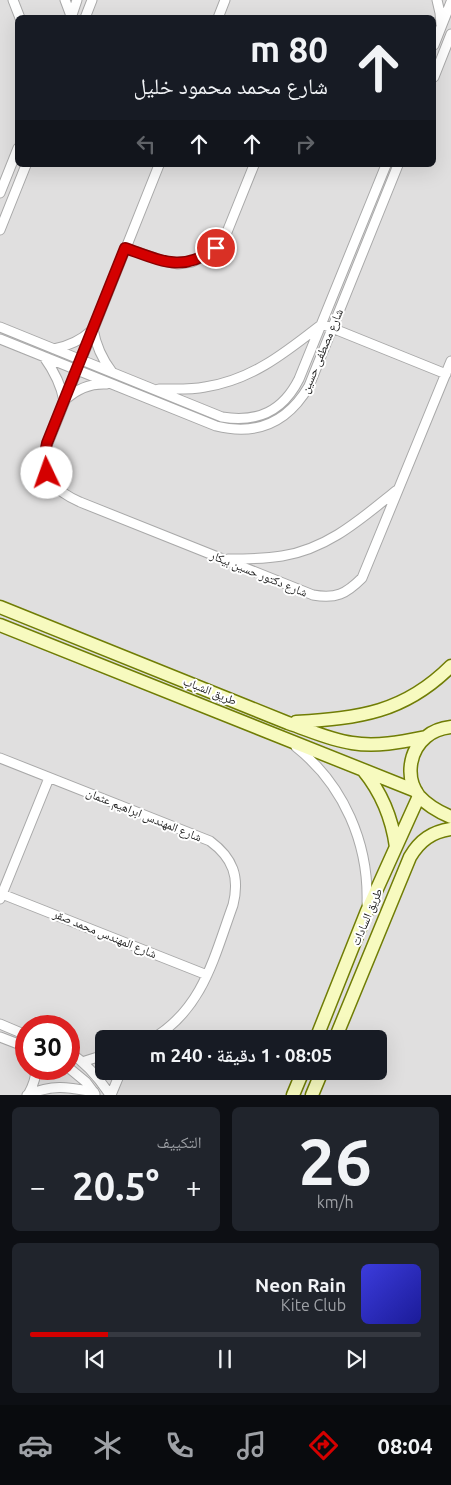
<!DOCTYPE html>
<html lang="ar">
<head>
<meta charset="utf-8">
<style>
	body { margin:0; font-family:Ubuntu,"Noto Naskh Arabic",sans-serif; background:#20242c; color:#f1f3f6; direction:rtl; height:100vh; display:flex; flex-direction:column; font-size:19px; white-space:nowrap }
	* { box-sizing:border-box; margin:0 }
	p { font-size:16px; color:#9ea1a6 }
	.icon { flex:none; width:28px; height:28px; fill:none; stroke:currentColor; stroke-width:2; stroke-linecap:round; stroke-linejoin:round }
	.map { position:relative; height:1095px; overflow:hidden; direction:ltr }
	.details { display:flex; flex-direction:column; gap:12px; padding:12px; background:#0d0f14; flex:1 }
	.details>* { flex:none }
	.banner { position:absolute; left:15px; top:15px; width:421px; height:152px; border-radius:8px; box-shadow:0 5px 20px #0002; direction:rtl; background:#171b24; color:#f1f3f6; overflow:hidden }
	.speed { position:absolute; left:15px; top:1015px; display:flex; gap:10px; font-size:25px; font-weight:700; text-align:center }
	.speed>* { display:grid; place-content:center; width:65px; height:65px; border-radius:50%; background:#171b24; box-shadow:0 5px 20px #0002; line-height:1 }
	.speed .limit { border:8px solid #d22; background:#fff; color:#111 }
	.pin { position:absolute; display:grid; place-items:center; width:42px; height:42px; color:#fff; margin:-21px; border:2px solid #fff; border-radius:50%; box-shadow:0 1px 5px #0007 }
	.me { position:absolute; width:55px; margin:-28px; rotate:357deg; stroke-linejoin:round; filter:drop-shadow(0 0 4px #0008) }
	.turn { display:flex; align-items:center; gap:18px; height:105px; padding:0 25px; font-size:22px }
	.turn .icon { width:65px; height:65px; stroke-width:2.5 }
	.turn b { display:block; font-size:35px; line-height:42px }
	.lanes { display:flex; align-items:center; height:48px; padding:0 25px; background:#0003; justify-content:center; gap:25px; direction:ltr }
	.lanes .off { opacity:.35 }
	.big { font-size:38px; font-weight:600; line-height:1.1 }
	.details .tile { flex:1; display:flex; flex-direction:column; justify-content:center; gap:8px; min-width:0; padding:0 18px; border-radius:8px; background:#20242c }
	.details .dial { align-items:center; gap:0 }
	.dial b { font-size:65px; line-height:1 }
	.song { display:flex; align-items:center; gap:15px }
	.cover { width:60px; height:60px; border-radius:8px; background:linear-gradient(135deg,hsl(240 70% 55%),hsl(240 70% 35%)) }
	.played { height:5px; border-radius:2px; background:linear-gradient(90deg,#d40000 20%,#363941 20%) }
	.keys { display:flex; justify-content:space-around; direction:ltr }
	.heat { display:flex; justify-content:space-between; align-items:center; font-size:28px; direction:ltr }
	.details .tiles { flex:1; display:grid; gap:12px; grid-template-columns:1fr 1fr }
	.tile:last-child { grid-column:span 2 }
	.trip { position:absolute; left:95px; top:1030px; width:292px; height:50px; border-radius:8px; background:#171b24; box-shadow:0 5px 20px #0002; font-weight:600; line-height:50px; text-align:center; direction:rtl }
	.menu { display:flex; height:80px; justify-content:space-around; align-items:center; background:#090b0e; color:#9ea1a6 }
	.menu .icon { width:35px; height:35px }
	.menu .on { color:#d40000 }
	.menu b { font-size:22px; color:#f1f3f6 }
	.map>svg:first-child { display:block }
</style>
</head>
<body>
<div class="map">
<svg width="451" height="1095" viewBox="0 0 451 1095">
	<rect width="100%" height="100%" fill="#f2efe9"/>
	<path fill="#e0dfdf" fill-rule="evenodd" d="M0,0H451V1095H0ZM18,18H434V165H18ZM26,1026H69V1069H26ZM104,1039H379V1071H104Z"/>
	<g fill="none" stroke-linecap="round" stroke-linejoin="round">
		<g stroke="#a9a9a9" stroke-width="11">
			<path id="street" d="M13,0L20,18
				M65,0L71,16
				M437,0L440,13L441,24
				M71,18L77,0
				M85,18L92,0
				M218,18L225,0
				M434,45L451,2
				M434,77L451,34
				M159,165L45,451C44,479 55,491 80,502L313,595C336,599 346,594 362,578L451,361
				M0,193L18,148
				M0,230L26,165
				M125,248L164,261L178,264L192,262L205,256L216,248L225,237L254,165
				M0,327L222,417C258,423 283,411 299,379L386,165
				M93,329C96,346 102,359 112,372
				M0,339L216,426C257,436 288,422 309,386L398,165
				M54,349C68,346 80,341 91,331
				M44,357C54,371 61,384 64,401
				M159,389C174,389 190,390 205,387C252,380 286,352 322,324L446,374
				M66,399C78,388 91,383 107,384
				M228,559C246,559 264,559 282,556C328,549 362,518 397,490
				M296,747C344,785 369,844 367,904
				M0,758L210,841C233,858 240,877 233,905C214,957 203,1009 152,1039
				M2,894L207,975
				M0,899L49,778
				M0,1024L26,1035
				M0,1037L26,1047
				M69,1052C86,1063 99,1078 110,1095
				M82,1062L104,1055
				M69,1068L86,1082L95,1094
				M27,1095C54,1084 67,1087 94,1092
				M28,1095C33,1086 36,1079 36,1069
				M111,1095L121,1071"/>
		</g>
		<g stroke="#707d05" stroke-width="15">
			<path id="secondary" d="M0,607L288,723C309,730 330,740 352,743C377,747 401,742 426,737
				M0,625L416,791
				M296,722C359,718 404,713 451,666
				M451,727C442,728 433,731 426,737C409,751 405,778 419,796C428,806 439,812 451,817
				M363,770C382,793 392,818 396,847
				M316,1039L367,911L419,796
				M335,1039L410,857C420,840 432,832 451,829
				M293,1095L303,1071
				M312,1095L322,1071"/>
		</g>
		<use href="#street" stroke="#fff" stroke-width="9"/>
		<use href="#secondary" stroke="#f7fabf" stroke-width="12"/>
	</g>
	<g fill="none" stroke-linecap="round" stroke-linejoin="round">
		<g stroke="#8a0000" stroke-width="12">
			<path id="route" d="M47,473C44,462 44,454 47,443L125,248C162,261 182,273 216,248"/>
		</g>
		<use href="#route" stroke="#d40000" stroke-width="9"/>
	</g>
	<g text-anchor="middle" stroke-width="4" stroke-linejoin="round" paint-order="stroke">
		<g font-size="12" fill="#222" stroke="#fff">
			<text transform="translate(322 351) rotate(-67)" y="4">شارع مصطفى حسين</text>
			<text transform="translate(259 574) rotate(22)" y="4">شارع دكتور حسين بيكار</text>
			<text transform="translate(210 691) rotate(22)" y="4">طريق الشباب</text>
			<text transform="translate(144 815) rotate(22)" y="4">شارع المهندس ابراهيم عثمان</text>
			<text transform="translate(367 917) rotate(-67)" y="4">طريق السادات</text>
			<text transform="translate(105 934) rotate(22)" y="4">شارع المهندس محمد صقر</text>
		</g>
	</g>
</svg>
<div class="speed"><div class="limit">30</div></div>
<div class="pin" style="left:216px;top:248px;background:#d93025"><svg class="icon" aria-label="arrive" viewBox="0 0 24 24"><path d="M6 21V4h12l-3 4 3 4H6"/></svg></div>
<svg class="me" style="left:47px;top:473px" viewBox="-20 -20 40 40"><circle r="19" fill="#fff"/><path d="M0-13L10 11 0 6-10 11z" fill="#d40000"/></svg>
<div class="trip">08:05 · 1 دقيقة · 240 m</div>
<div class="banner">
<div class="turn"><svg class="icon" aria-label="ahead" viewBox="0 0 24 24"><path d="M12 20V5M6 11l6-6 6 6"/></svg><div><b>80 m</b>شارع محمد محمود خليل</div></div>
<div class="lanes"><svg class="icon off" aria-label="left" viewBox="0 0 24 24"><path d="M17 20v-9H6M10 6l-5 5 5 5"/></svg><svg class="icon" aria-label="ahead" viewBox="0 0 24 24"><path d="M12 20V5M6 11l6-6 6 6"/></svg><svg class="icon" aria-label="ahead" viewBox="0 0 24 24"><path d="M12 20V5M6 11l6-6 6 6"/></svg><svg class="icon off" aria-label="right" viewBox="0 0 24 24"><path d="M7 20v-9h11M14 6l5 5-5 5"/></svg></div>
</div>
</div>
<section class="details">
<div class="tiles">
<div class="tile dial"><b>26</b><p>km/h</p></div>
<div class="tile"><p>التكييف</p>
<div class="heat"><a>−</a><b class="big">20.5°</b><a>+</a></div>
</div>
<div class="tile">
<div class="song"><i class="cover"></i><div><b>Neon Rain</b><p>Kite Club</p></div></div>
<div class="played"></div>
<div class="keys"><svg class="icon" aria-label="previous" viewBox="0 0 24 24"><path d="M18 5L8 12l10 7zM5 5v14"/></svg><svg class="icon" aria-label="pause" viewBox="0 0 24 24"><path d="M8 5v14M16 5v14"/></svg><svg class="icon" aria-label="next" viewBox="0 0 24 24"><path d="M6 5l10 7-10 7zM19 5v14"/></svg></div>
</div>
</div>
</section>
<nav class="menu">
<b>08:04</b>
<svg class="icon on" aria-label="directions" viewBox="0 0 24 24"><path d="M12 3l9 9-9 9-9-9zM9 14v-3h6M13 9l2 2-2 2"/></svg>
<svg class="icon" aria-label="music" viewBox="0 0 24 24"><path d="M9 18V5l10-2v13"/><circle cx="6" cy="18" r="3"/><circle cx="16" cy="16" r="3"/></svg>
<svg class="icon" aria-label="phone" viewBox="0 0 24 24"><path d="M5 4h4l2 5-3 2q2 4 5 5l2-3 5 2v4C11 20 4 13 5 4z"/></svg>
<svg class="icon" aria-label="climate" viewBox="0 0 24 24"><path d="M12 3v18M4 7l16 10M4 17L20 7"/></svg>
<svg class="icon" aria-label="car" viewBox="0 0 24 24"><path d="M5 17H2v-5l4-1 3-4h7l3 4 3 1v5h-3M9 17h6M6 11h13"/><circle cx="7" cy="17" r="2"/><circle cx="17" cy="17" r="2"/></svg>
</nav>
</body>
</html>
